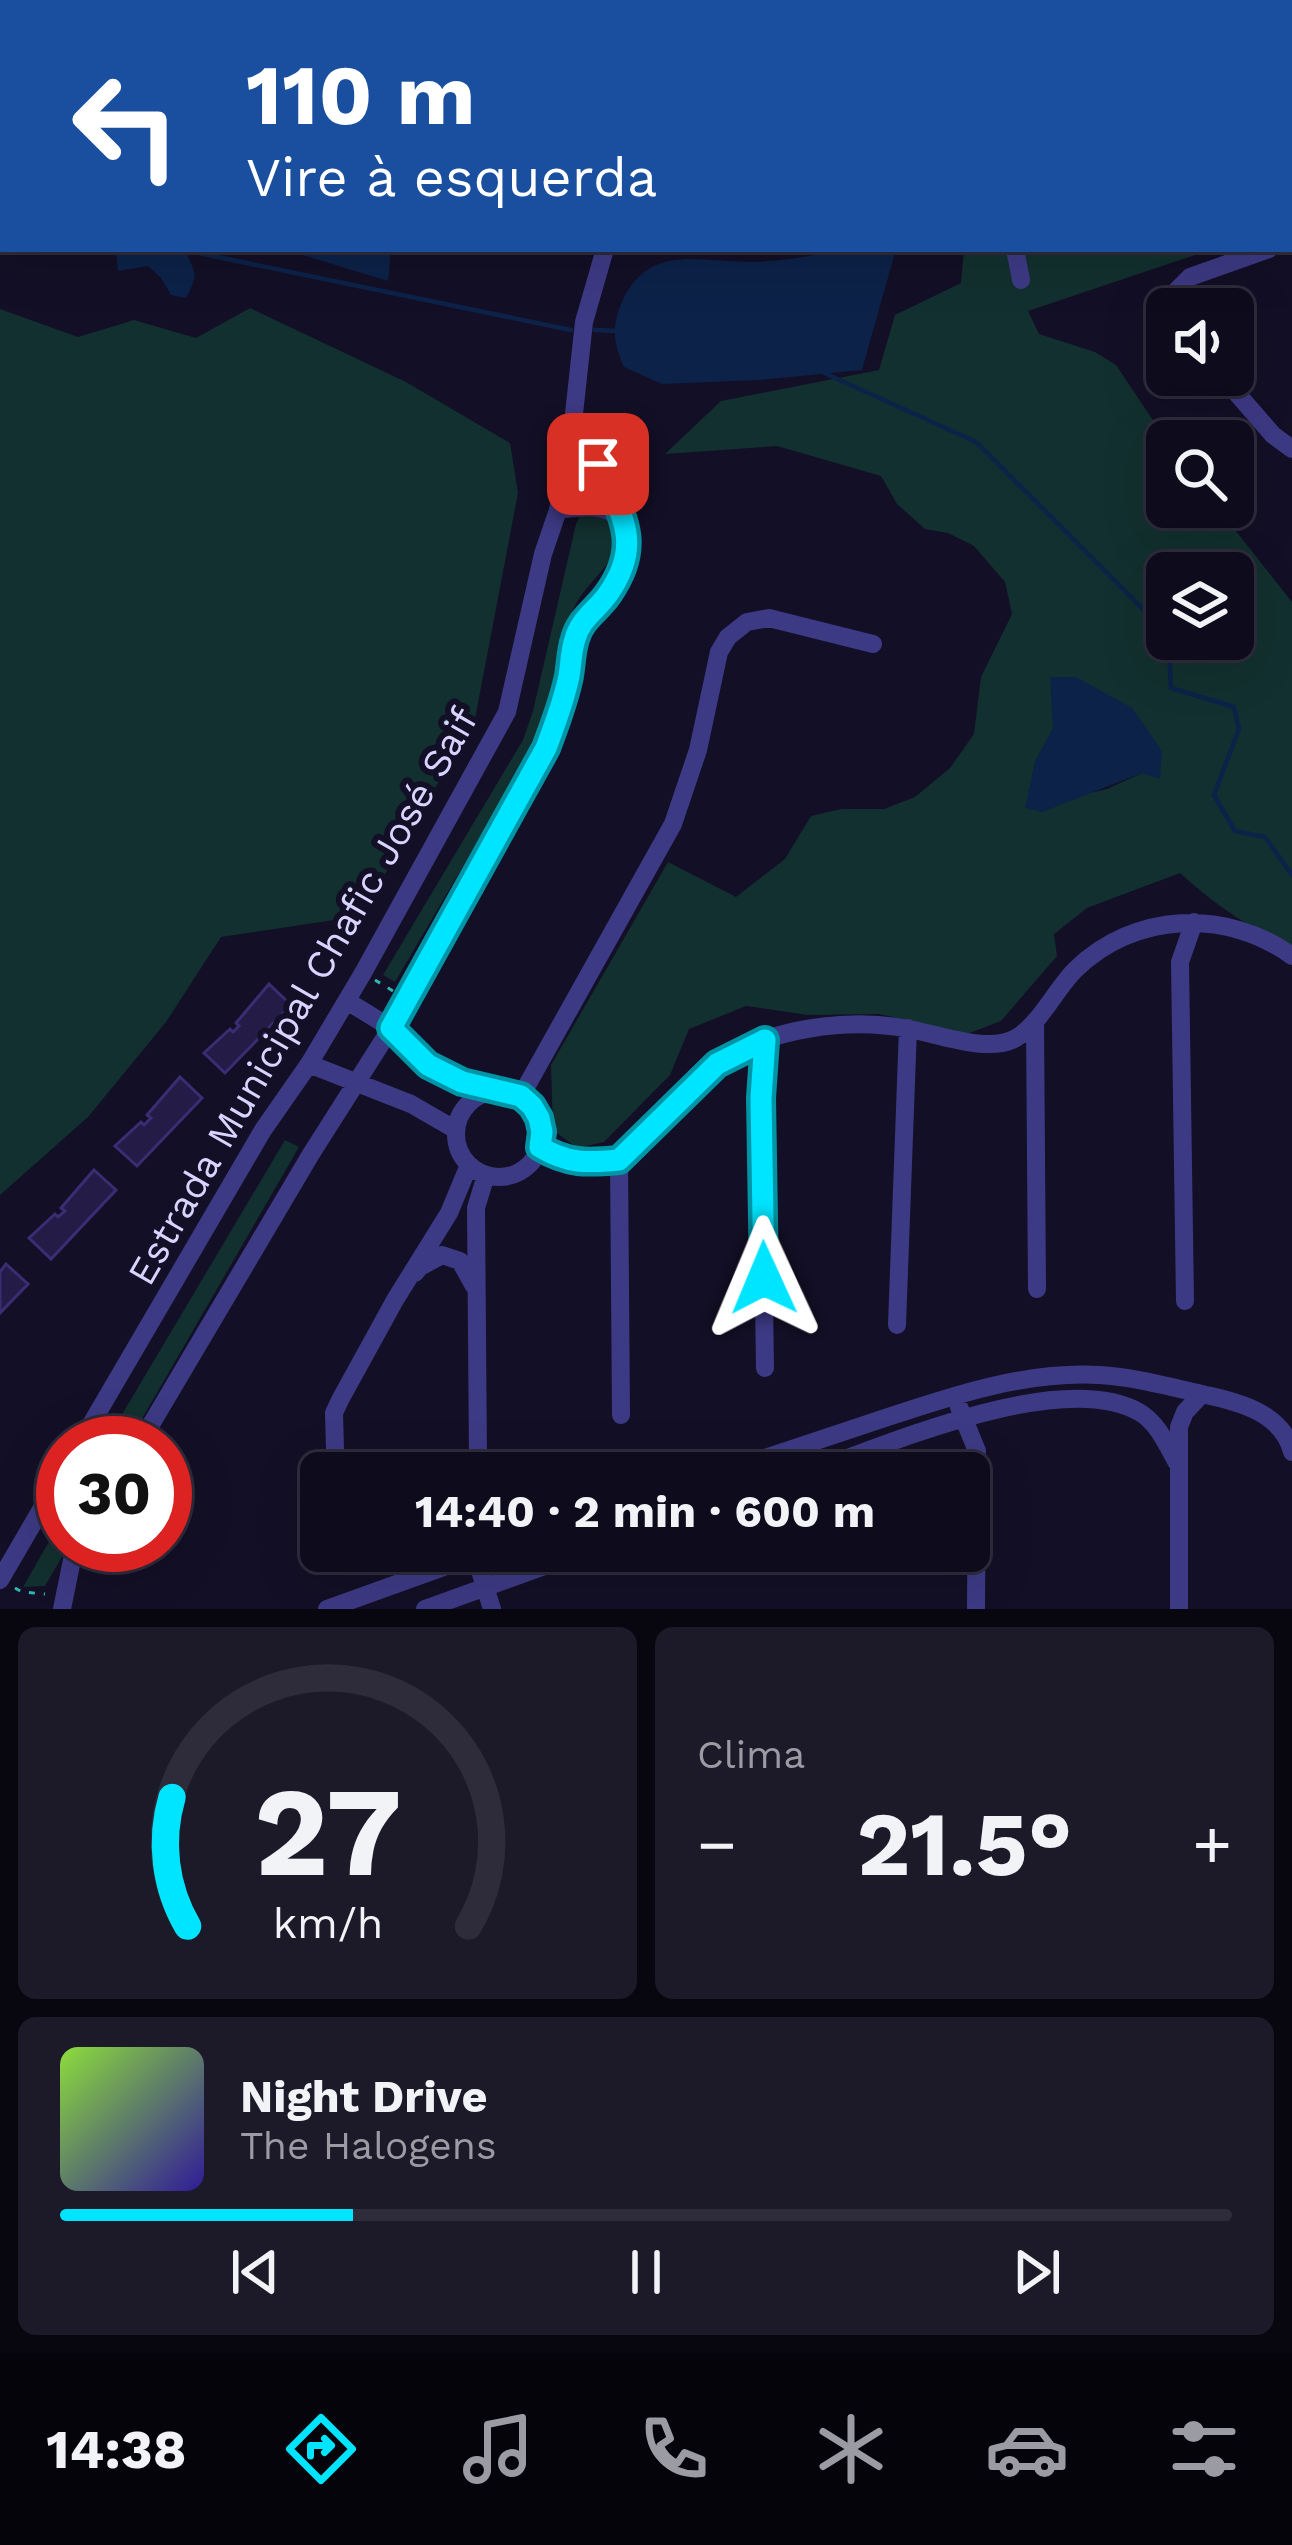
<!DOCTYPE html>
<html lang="pt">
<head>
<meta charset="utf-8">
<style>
	body { margin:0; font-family:"Work Sans",sans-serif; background:#1c1929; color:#f1f3f6; height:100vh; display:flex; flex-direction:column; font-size:45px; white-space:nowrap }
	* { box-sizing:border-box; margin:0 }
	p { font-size:39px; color:#9b9ba3 }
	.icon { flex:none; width:66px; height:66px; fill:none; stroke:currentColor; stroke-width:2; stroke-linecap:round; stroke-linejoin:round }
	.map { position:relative; height:1609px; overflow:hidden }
	.drawer { display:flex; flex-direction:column; gap:18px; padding:18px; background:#08060f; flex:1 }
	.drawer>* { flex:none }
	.hud { position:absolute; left:0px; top:0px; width:1293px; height:252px; box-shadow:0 12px 48px #0002,0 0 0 3px #2e2b3b; background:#1a4fa0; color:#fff; overflow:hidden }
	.buttons { position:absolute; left:1146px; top:288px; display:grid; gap:24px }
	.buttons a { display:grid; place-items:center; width:108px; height:108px; border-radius:18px; background:#0e0b1c; box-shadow:0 12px 48px #0002,0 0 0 3px #2e2b3b; font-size:60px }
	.speed { position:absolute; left:36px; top:1416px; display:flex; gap:24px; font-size:60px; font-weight:700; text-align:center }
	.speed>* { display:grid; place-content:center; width:156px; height:156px; border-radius:50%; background:#0e0b1c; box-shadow:0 12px 48px #0002,0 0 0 3px #2e2b3b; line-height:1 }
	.speed .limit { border:18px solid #d22; background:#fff; color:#111 }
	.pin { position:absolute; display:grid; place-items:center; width:102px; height:102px; color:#fff; margin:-51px; border-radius:24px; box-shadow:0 6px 18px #0006 }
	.me { position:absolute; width:132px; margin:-66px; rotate:359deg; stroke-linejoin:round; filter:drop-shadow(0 0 9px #0008) }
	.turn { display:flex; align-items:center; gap:42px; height:252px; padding:0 48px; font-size:54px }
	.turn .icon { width:156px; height:156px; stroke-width:2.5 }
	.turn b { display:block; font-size:84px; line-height:102px }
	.big { font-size:90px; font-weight:700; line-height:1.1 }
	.drawer .tile { flex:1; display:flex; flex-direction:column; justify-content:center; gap:18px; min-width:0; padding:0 42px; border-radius:18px; background:#1c1929 }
	.drawer .dial { align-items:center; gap:0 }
	.dial svg { height:312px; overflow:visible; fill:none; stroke:#2e2b3b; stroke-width:7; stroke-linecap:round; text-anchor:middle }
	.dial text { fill:#f1f3f6; stroke:none }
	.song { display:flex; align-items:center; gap:36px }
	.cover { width:144px; height:144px; border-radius:18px; background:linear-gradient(135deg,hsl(90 70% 55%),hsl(250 70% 35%)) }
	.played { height:12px; border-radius:6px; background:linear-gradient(90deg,#00e5ff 25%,#2e2b3b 25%) }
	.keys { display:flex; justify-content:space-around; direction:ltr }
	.heat { display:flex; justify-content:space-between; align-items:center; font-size:66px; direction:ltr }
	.drawer .tiles { flex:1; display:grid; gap:18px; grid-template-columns:1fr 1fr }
	.tile:last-child { grid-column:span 2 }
	.trip { position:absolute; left:300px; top:1452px; width:690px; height:120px; border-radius:18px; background:#0e0b1c; box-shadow:0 12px 48px #0002,0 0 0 3px #2e2b3b; font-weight:700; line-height:120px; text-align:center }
	.dock { display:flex; height:192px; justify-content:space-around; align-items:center; background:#06040b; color:#9b9ba3 }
	.dock .icon { width:84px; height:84px }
	.dock .current { color:#00e5ff }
	.dock b { font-size:54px; color:#f1f3f6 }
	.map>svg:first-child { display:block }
</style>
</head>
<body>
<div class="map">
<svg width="1292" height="1609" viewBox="0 0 1292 1609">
	<rect width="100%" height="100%" fill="#130f26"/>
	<path fill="#12302f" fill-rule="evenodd" d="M926,0H1292V223H1290V3H926Z
		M964,249H1213L1028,311L1039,334L1095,352L1116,365L1167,441V507H1217L1292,602V949C1248,926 1216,906 1180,873L1087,908L1054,934L1057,956L1001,1021L967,1034L879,1014L808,1015L746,1006L689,1029L670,1075L604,1142L577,1148L553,1130L551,1065L668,862L736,897L785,859L811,816L841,809H884L915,797L950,768L974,734L981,677L1012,614L1005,582L974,546L948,533L925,529L897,504L881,476L777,446L665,454L721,401L879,370L895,315L961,283ZM1167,573H1233V639H1167ZM1053,729L1160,778L1142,773L1107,789L1026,808L1035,762Z
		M250,308L406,382L510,443L518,493L475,719L361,916L221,937L166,1022L88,1117L0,1195V309L78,337L134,320L196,338Z
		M590,512L616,522C622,563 596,571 577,602C566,621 563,644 559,665C554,689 546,713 539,737L395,982L383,975L523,740L533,711L576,524L581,514Z
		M285,1140L299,1147L128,1443H105Z
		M63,1517V1545H69L45,1586L23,1587Z"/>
	<path fill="#0c2248" d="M111,249H185C195,275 200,271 186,298L171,295L161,278L148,266L118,271L116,252Z
		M283,249H391L388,281Z
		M874,249H896L862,370L760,380L662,384L624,367C614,345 611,327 621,304C647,242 699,262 752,262C777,262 802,257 827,253C843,251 859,253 874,249Z
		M1050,677H1076L1132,708L1162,751L1160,779L1142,773L1042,812L1025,808L1035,762L1053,728Z"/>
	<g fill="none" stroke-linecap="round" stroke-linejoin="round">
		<path stroke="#0c2248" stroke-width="4.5" d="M0,178L3,180
			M179,249L571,330
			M595,330L618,331
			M820,371L976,442L1162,628L1169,648L1171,688L1234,707L1239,729L1214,795L1235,831L1265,837L1292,875"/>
	</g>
	<path fill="#241b47" stroke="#3b2d73" stroke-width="3" d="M269,984L291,1005L225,1073L204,1053L230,1029L233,1032L239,1026L236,1023Z
		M180,1077L202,1098L137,1166L115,1146L141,1122L144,1125L151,1118L147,1115Z
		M94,1170L116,1190L51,1259L29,1238L55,1214L58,1217L65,1211L61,1208Z
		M6,1264L28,1284L0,1313V1272Z"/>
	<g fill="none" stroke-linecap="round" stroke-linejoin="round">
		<path stroke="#2fb8b0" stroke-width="3" stroke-dasharray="6 9" stroke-linecap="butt" d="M375,980L393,991
			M15,1588L22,1592L45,1594"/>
		<path stroke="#3d3a85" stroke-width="18" d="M119,0L123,3
			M967,0L968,3
			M206,3L208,0
			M656,3V0
			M1290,242L1292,241
			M1015,249L1021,280
			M1175,309L1177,290L1190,277L1269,249
			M1221,375L1273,435L1292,449
			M558,510C583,507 605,502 623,522
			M347,1001L391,1028L427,1065L462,1082L491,1091
			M1035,1021L1037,1289
			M309,1064L411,1104L456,1130
			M456 1134a43 43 0 1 1 86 0a43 43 0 1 1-86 0Z
			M521,1096L673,824L698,750L719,652L728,637L747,622L769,618L873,644
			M540,1147C569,1164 587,1163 619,1160C632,1147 646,1135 659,1122C678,1103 694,1080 716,1064C768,1028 849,1017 909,1029C938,1034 989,1054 1016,1038C1039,1025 1056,989 1075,970C1134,912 1226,908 1292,956
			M619,1160L621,1415
			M415,1273L420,1267L442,1255L460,1261L474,1286
			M1185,1301L1180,962L1194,922
			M897,1325L908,1028
			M765,1368L761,1098L765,1040
			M959,1407L977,1451L976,1609
			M80,1443L263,1130L309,1064L363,973L507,712L543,554L558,510L572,432L584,322L605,249
			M140,1443L311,1154L391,1028L546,748C555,724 564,702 568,677C571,663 571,645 577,632C587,610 609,595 621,573C641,534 602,458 572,432
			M478,1460L476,1208L486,1175
			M327,1473L335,1450L334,1413L340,1400L395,1300L449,1213L469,1165
			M720,1473C772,1456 824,1438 876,1421C948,1397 1022,1371 1099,1375C1135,1377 1171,1387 1206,1395C1240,1402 1283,1414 1292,1452
			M807,1473C886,1445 1061,1368 1139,1412C1158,1423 1167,1445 1177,1463
			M320,1494L321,1490
			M475,1555L492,1609
			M0,1580L63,1472
			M62,1609L73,1555L79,1545
			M327,1609L488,1551
			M425,1609L586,1551
			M1179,1609V1427L1185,1412L1202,1394"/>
	</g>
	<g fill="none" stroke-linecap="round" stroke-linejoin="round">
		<g stroke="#0095a6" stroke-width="30">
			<path id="route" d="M598,464C621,514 644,543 608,594C597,610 580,619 575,639C571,651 571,664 569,676C564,701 555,724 546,748L391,1028L428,1065L462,1082L521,1096L532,1106L539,1118L542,1132L540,1147C568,1164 587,1163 619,1160L717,1064L765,1040L761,1098L764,1278"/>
		</g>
		<use href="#route" stroke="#00e5ff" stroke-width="21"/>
	</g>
	<g text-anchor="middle" stroke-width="12" stroke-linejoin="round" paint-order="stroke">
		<g font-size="39" fill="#d9d4ff" stroke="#130f26">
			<text transform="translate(302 996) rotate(-60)" y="14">Estrada Municipal Chafic José Saif</text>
		</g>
	</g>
</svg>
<div class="buttons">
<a><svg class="icon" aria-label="sound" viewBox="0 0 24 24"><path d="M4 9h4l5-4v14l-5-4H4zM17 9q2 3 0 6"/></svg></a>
<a><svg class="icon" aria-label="search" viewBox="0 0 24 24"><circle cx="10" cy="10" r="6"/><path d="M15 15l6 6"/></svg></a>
<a><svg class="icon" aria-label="layers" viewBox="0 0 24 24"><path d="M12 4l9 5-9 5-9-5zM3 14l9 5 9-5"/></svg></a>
</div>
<div class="speed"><div class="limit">30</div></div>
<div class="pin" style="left:598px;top:464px;background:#d93025"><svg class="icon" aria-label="arrive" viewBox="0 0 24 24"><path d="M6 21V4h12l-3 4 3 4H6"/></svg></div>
<svg class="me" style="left:764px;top:1278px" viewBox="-20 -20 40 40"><path d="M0-17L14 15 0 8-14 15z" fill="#00e5ff" stroke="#fff" stroke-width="4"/></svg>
<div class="trip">14:40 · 2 min · 600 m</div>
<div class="hud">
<div class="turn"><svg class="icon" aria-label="left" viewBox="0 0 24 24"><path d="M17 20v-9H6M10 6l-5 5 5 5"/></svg><div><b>110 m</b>Vire à esquerda</div></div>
</div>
</div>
<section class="drawer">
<div class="tiles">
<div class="tile dial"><svg viewBox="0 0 100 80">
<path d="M14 69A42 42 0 1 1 86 69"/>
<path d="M14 69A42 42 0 0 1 10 36" stroke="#00e5ff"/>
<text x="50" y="56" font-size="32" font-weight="700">27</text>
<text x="50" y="72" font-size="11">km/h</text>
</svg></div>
<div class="tile"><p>Clima</p>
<div class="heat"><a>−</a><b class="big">21.5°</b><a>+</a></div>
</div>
<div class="tile">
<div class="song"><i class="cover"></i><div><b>Night Drive</b><p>The Halogens</p></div></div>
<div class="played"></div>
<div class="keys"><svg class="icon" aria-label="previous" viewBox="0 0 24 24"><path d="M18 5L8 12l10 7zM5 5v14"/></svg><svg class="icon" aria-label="pause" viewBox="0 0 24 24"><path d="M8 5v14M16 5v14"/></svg><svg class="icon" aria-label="next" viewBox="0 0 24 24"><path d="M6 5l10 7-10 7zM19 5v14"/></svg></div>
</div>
</div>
</section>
<nav class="dock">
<b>14:38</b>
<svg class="icon current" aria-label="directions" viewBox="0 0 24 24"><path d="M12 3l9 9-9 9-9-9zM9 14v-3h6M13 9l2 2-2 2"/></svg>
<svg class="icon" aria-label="music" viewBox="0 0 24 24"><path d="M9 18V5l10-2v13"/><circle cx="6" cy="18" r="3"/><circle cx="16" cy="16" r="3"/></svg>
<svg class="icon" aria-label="phone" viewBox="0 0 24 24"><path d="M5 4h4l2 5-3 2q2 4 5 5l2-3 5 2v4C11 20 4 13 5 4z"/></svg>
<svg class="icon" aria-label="climate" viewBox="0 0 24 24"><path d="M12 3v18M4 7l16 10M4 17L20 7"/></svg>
<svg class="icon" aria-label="car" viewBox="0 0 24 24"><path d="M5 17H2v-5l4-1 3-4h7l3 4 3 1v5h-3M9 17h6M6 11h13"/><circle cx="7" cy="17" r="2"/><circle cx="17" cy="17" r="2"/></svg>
<svg class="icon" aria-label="filters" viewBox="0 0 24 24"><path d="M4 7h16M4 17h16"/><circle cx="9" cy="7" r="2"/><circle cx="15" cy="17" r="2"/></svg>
</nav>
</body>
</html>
